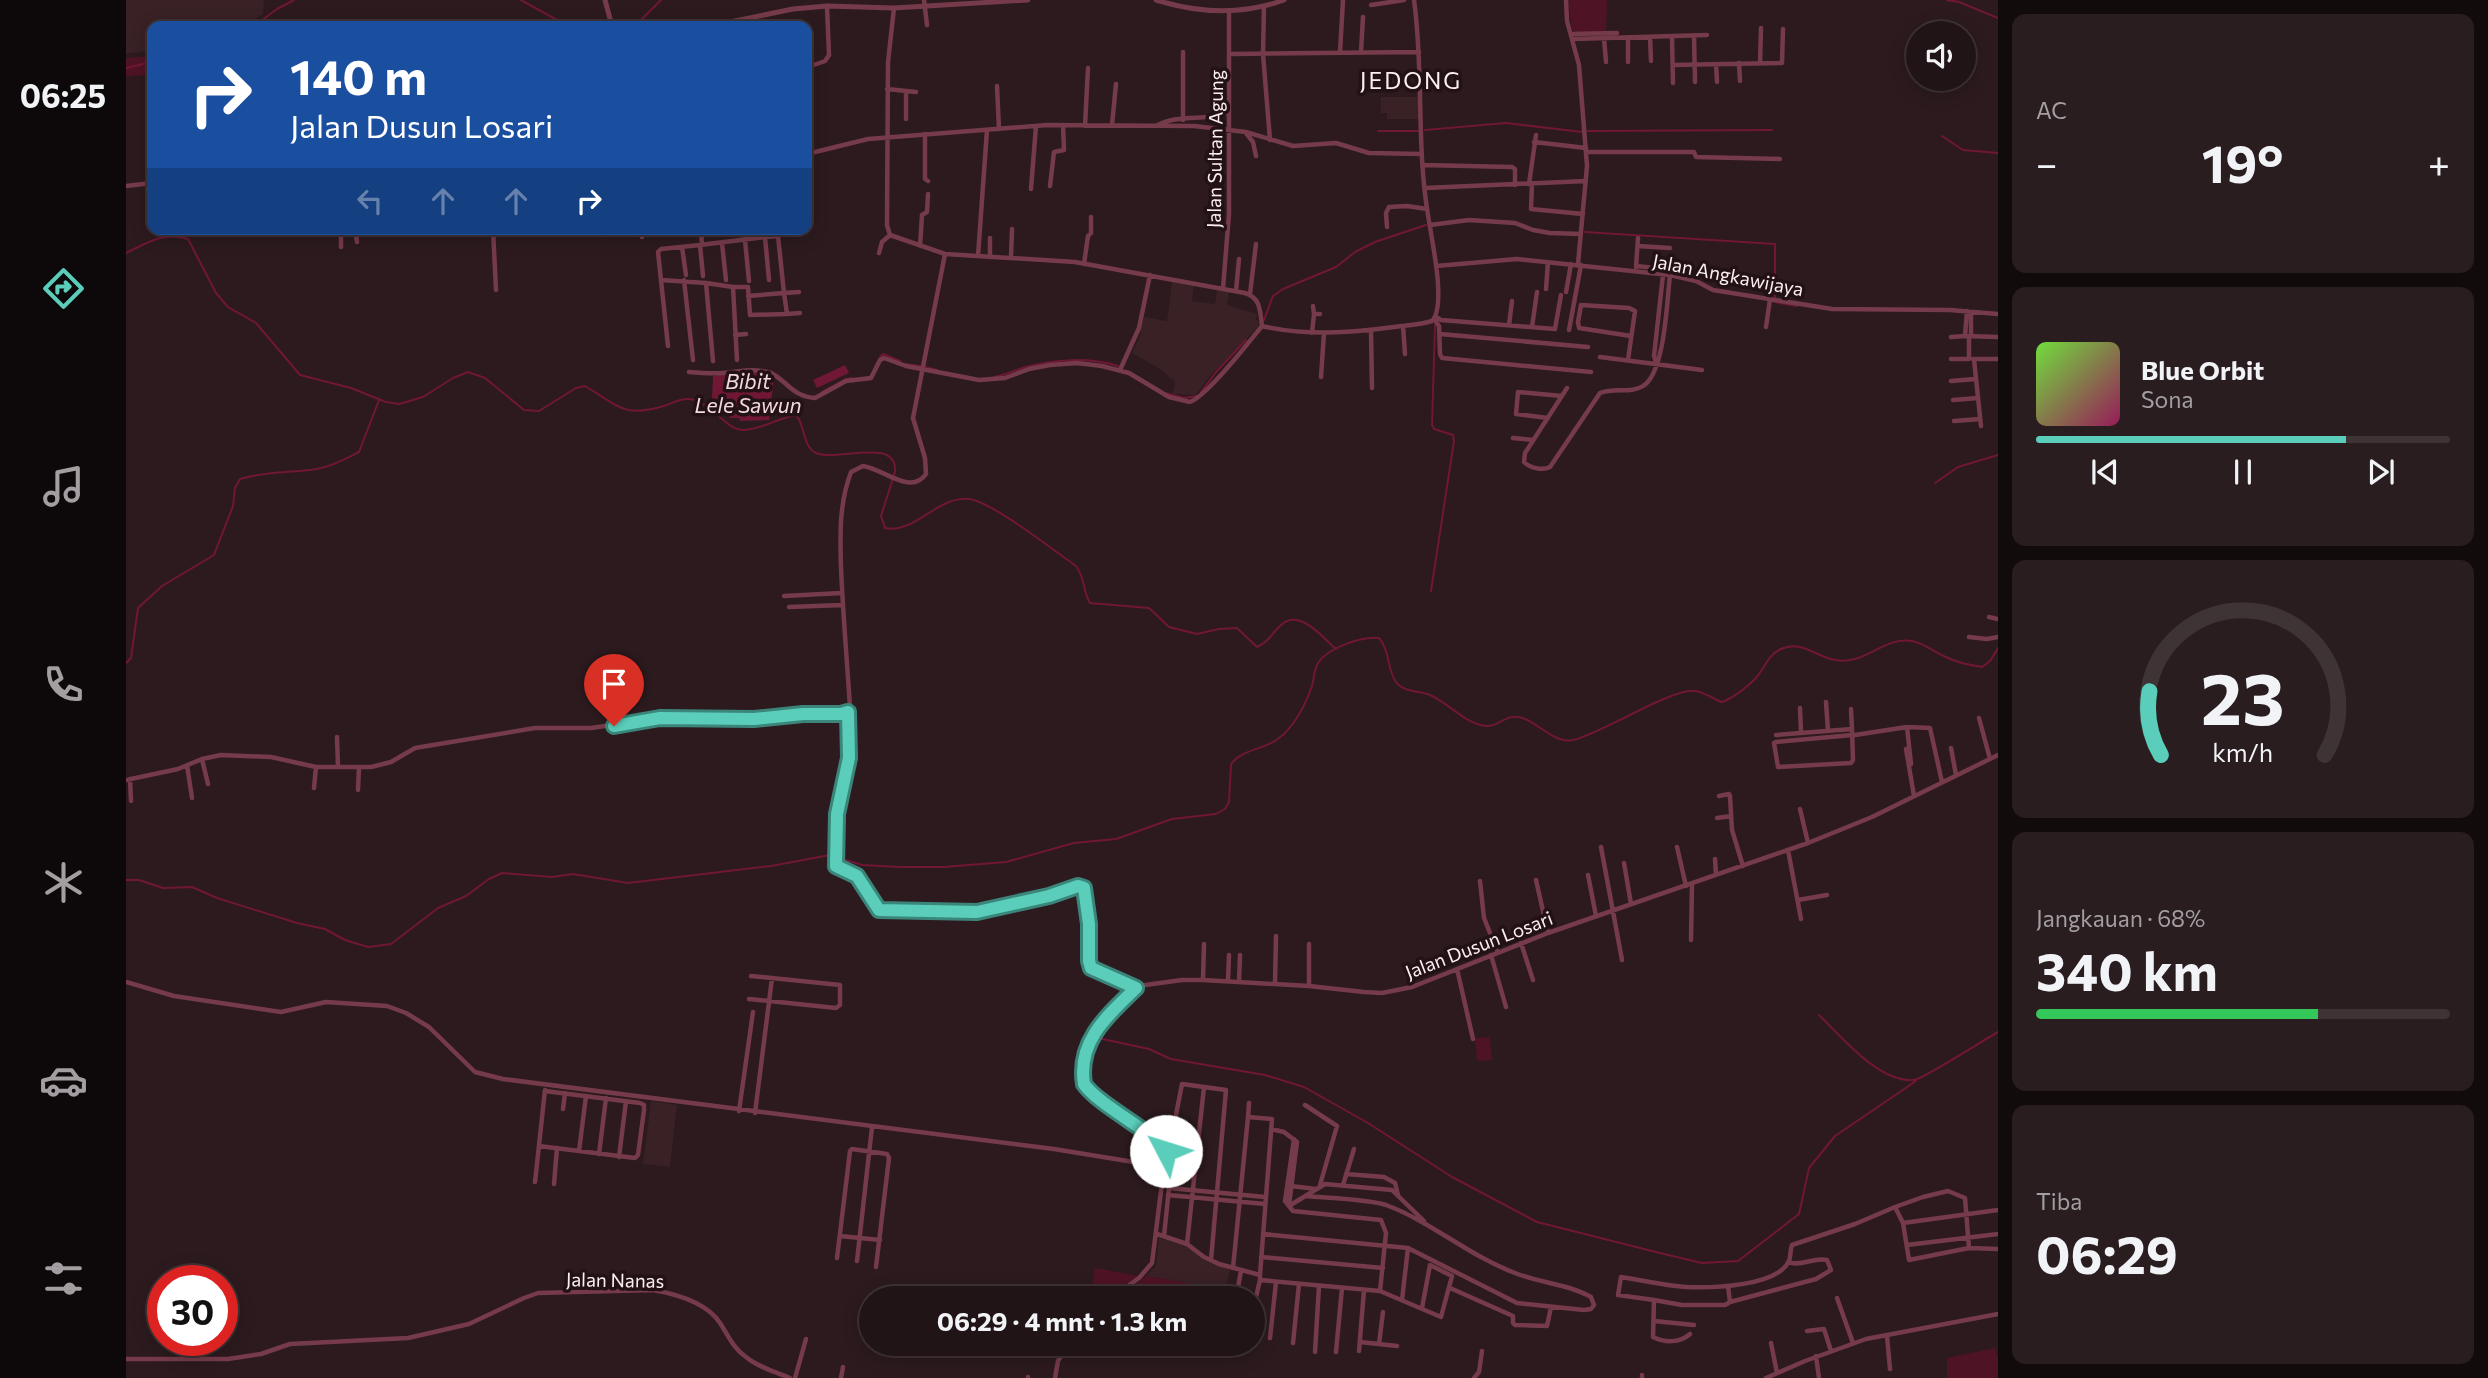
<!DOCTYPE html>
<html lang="id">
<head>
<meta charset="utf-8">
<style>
	body { margin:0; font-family:Commissioner,sans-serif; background:#291d1f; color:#f1f3f6; height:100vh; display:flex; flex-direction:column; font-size:26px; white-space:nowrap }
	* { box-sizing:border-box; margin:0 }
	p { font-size:23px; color:#a29ea1 }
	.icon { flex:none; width:38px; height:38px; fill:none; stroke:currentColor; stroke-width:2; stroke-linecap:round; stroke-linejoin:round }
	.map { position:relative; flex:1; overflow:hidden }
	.panel { display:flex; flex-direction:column; gap:14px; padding:14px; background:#120b0c; width:490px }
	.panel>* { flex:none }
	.hud { position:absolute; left:21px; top:21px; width:665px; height:214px; border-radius:14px; box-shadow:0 4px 18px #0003,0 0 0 2px #3e3335; background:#1a4fa0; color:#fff; overflow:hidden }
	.tools { position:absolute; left:1780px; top:21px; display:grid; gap:14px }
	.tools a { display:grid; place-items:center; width:70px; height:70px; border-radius:50%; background:#211416; box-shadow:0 4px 18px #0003,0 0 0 2px #3e3335; font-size:35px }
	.speed { position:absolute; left:21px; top:1265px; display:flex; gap:14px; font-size:35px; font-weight:700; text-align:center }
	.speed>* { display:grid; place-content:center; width:91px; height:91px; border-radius:50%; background:#211416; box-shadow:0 4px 18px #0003,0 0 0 2px #3e3335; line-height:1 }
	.speed .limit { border:10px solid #d22; background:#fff; color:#111 }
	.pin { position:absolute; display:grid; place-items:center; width:60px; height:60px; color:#fff; margin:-72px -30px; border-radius:50% 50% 50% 0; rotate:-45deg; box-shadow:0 0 7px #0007 }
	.pin .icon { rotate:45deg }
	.me { position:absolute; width:77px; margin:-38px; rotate:310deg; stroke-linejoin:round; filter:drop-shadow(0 0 5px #0008) }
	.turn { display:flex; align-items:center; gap:24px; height:147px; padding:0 28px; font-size:32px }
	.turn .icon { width:91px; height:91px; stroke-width:2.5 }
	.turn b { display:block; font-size:49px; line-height:60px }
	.lanes { display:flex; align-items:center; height:66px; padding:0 28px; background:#0003; justify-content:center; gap:35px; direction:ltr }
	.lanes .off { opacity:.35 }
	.big { font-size:52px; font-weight:700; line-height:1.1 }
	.panel .widget { flex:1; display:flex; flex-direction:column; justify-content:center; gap:10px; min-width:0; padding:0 24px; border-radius:14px; background:#291d1f }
	.panel .dial { align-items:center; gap:0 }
	.dial svg { height:182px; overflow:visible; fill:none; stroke:#3e3335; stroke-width:7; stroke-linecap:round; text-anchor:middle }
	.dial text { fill:#f1f3f6; stroke:none }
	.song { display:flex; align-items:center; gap:21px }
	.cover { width:84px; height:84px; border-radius:10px; background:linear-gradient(135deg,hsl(100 70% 55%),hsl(330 70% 35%)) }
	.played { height:7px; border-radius:4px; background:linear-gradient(90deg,#5bcebb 75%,#3e3335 75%) }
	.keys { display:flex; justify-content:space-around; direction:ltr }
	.heat { display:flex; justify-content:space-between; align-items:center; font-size:38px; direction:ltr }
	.charge { height:10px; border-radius:5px; background:linear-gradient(90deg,#34c759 68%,#3e3335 0) }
	.trip { position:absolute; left:733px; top:1286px; width:406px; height:70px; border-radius:35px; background:#211416; box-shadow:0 4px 18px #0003,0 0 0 2px #3e3335; font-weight:700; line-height:70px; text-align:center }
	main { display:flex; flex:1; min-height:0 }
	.tabs { display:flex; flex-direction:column; width:126px; justify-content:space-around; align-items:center; background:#0d0809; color:#a29ea1 }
	.tabs .icon { width:49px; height:49px }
	.tabs .selected { color:#5bcebb }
	.tabs b { font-size:32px; color:#f1f3f6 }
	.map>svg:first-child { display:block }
</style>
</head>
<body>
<main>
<nav class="tabs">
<b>06:25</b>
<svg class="icon selected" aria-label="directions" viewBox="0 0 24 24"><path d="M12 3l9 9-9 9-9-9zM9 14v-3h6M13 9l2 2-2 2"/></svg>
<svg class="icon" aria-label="music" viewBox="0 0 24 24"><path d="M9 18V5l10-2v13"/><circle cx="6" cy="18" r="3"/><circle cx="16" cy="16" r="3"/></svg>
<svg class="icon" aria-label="phone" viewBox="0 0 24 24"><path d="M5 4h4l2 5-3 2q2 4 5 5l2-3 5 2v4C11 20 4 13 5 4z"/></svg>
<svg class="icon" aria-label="climate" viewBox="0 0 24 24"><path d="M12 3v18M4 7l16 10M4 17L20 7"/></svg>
<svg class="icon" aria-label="car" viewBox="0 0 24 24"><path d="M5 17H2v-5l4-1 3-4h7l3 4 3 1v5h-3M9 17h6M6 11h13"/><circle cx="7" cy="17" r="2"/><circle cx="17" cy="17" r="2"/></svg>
<svg class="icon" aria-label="filters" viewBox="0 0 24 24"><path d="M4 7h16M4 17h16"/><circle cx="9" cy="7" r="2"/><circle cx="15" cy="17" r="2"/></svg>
</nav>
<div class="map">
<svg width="1872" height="1378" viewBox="0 0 1872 1378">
	<rect width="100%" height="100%" fill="#2c1a1e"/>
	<path fill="#392126" d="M0,0H138L137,14L119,26H26V50L0,54Z
		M1255,97H1292L1293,119H1261V113H1255Z
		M1046,282L1068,286L1066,301L1089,304L1091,290L1103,292L1101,305L1131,314L1130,320L1133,321L1132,327L1083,377L1070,395L1047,394L1049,382L1034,369L1006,353L1013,339L1018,317L1041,321Z
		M525,1101L551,1105L544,1167L517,1164Z
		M1033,1238L1060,1246L1079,1260L1104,1270L1098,1298H1058L1061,1283L1020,1276L1030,1266Z"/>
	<path fill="#4f1326" d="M1442,0H1481L1480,32H1450L1446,30Z
		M26,56V75L0,76V58Z
		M1364,1037L1366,1060L1351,1061L1349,1038Z
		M969,1268L1013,1276L978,1298H964Z
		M1020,1276L1061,1283L1058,1298H992Z
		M1869,1348L1872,1358V1378H1821V1358Z"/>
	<path fill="#701736" d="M719,365L723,373L691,388L687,380Z
		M626,371L648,377L643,420L614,421L613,418H604L586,398L587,376Z"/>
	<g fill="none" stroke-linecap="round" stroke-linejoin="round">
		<path stroke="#701736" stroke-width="2" d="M395,0L442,26
			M1821,0L1833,2L1872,18
			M128,26L151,9L168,0
			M509,26L535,0
			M0,68L26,62
			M1299,130L1380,123L1456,132
			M1252,131H1293
			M1462,131L1646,130
			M1816,136L1837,150L1872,153
			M1459,232L1649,244V297
			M0,253C21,243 39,231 62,239L90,293L102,307L130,323L174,375L225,388L260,402L273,404L297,397L327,378L342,372L359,378L398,410L413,411L450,388L459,386C493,406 497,418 538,406C546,403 555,398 563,399C587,402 600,431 618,430C637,429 652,418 670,415C679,424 676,446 690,453C710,462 772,436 769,472L755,516L759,528C782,533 802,510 823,502C828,500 838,498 844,499C869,504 927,550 950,566C960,580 956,589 964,603L1023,608L1043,627L1071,634L1093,629L1111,628L1131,647C1145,640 1144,635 1155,625C1174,608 1196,637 1210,649
			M1648,302L1671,306
			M1138,320L1147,296L1157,289L1210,267L1229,252L1249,242L1300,225
			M754,357L757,354L774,361
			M779,364L794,366
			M799,367L811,370
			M645,371L653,376
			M868,377C879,375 889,370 900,367C929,359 963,357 992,366
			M696,392L720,379L726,378
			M1075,392L1090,372L1120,340
			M1039,393L1058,398L1071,396
			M1809,483L1832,467L1872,455
			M1305,591L1328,441L1327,435L1308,429L1306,425L1309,325
			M0,663L5,658L12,608L36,586L88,555L107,506L109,488L114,479C140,471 165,473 191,469C207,466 219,459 233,452L253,400
			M0,880H13L37,888L66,887L91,898L171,923L199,929L219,940L242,947L265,944L312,908L340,896L363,879L376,873L426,877L447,874L502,883L645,866L704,855L736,865L774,867H818L880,862L948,843L990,839L1046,819L1090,814L1099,809L1103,802L1105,764C1116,749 1137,750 1152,739C1169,726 1179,706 1186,686C1188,679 1188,671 1191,665C1200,648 1236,636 1253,638C1264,650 1261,670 1270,682C1277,692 1294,691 1304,695C1323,703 1339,724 1360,726C1375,727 1380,711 1399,719C1414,725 1430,744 1447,740C1477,733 1547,687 1570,691C1579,693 1587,698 1595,702L1599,701C1609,696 1621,687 1629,679C1638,670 1641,656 1653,650C1675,639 1688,656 1709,660C1738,666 1758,636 1786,641C1798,643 1808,652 1820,657C1831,663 1843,665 1856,667L1864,661L1872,648
			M1693,1015C1716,1037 1753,1083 1788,1080C1796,1080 1859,1039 1872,1032
			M972,1038L1023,1049L1045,1059L1139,1075L1178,1087L1242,1123L1326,1177L1411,1222L1538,1254L1576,1263L1612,1261L1673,1214L1683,1168L1709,1136L1790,1081"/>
		<path stroke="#763b4a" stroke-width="4.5" d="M798,0L801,25
			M1440,0L1441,21L1453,65L1461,166L1452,264
			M1245,5L1278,0
			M1138,6L1137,54L1144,140
			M768,8L762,62L761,225L764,235L819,254L949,262L1119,293C1135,298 1134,311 1136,326
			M1445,34L1491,33
			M1568,36L1569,82
			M1524,37L1525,61
			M1546,37L1547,83
			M1478,38L1480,62
			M1502,38V62
			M1447,39L1581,35
			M1057,52V120
			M1214,52L1217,0
			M1235,52L1237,17
			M1105,54L1293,52
			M1613,63L1614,81
			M1634,63L1635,28
			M1590,64L1591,82
			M1547,65L1656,63L1657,29
			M685,66L699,61L703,55L701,6
			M871,86L873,129
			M761,89L790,92
			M780,91V119
			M986,125L990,84
			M1032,125C1053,114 1080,121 1102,113
			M959,126L962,68
			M1120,133L1127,142L1130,156
			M799,134V179L802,181
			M1408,142L1460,148
			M1460,152H1568L1570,157L1654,159
			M681,154L742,139L921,125L1068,126L1120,132L1167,146L1210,143L1243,153L1296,154
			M1297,165L1386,167L1389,169V185
			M1406,183L1405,209L1457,214
			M1403,184L1410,135
			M0,186L26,183
			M924,186L928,152L938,150L937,125
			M1299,188L1460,181
			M905,189L910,126
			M1304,225L1343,220L1389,223L1407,230L1424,233L1455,234
			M1261,227L1260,213L1263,207L1281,206L1301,209
			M215,229V247
			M229,229L231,242
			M367,229L370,290
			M476,229V235
			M515,229L516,237
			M575,229L576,245
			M619,240L623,281
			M596,243L600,280
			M794,246L796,215L801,212L802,194
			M1512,246L1544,248
			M556,247L560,275
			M753,253L756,242L764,235
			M852,256L861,130
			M864,257V238
			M885,258L886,229
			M958,264L962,236L965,233V217
			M1310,266L1391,259L1544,275L1570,281L1587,290L1706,309L1824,310L1872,314
			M1510,266L1548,270
			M1510,267L1512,238
			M577,276L574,245L639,237L643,280
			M535,280L580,283L587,361
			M558,280L567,360
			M580,283L607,287L611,360
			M607,287H622L624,315L661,314L658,293L673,292
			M1097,288L1103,214V11
			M1420,289L1422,262
			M1110,291L1113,259
			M1440,292L1445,264
			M1124,294L1130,244
			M622,296L658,293L652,236L639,237
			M1187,306L1188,314
			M1841,311L1839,336L1872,337
			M1845,312V336
			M661,314L674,313
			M1310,317L1315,320L1429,329L1435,295
			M1308,319L1313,326L1314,354L1316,358L1465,372
			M1383,325L1386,301
			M1277,326L1279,354
			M1406,327L1411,292
			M1640,327L1644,299
			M1245,330L1246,388
			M1443,330L1455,265
			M1186,333L1188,314H1194
			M1314,334L1462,347
			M609,335L620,334
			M1825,337L1839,336
			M542,346L532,252L535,249L574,245
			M1474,357L1576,370
			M1825,359H1843V336
			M1847,359H1872
			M1848,359L1855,426
			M1502,360L1509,311L1503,308L1455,305L1452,322L1453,328L1505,336
			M1530,362L1528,356L1537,275
			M994,370L1013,328L1024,275
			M563,372C574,373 585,374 597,373C614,372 623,368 641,372C660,377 663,396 689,398L720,381L745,378L754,360L758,358L780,366L853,380L879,378L903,369L924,365L951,363L976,366L1003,373L1043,397L1064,402C1081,396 1123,342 1136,326C1180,336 1223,333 1268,327C1281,325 1294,325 1306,321C1321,305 1305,237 1302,215C1290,144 1298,71 1288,0
			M1195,377L1198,333
			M1825,381L1849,379
			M1441,388L1399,453L1398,462C1404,468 1417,471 1424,467L1474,393C1488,387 1505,394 1517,386C1539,373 1541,300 1544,275
			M1827,400L1852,398
			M1422,418L1390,414L1392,392L1436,396
			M1828,421L1854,419
			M1387,438L1407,440
			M658,596L716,593
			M663,607L716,605
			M1863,617L1872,619
			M1843,637L1861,639L1872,637
			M1700,702L1702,731
			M1674,708L1675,733
			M1725,709L1726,729
			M722,712L723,758L711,814L710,866L731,876L753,910L851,912L899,902L955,886L959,891L964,940L963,961L965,968L1010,988
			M1853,718L1864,759
			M1650,735L1726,729L1727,760L1725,763L1652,767L1648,743L1650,742L1726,735H1729L1781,727
			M211,737L212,767
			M1825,748L1830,775
			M1780,749L1788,796
			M76,759L82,784
			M1785,764L1781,727L1804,728L1816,782
			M61,765L66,798
			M4,779L5,801
			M0,780L52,769L76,759L95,755L145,757L190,767H245L265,762L289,748L409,728H465L534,718L628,719L677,714H715L722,712L724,707C721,661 717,614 715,568C714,535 713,504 725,472L737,466C758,469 785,496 800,474L799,458L787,418L819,254
			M188,788L190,767
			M232,790L233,767
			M1593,796L1603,794L1604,796L1606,830L1617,866
			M1674,809L1682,843
			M1591,818L1605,816
			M1475,847L1496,960
			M1551,847L1560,886
			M1662,850L1675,919
			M1589,859L1590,875
			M1498,863L1505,904
			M1462,875L1470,916
			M1410,880L1422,933
			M1354,881L1358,918L1372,953
			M1672,900L1701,895
			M1565,940L1566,884
			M1395,943L1407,980
			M1365,955L1380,1007
			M1331,969L1347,1039
			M1077,980L1078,944
			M1102,981L1103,955
			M0,982L48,996L155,1012L200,1002L261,1006L280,1013L303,1027L349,1072L377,1079L928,1149L1038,1167
			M1113,982L1114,955
			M1149,984L1150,936
			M1183,986V944
			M623,999L710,1008L714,1005V985L625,976
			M1179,1105L1211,1126L1194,1185
			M437,1109L439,1093
			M613,1111L627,1012
			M629,1113L646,978
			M1122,1117L1123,1103
			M1145,1129L1158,1132L1171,1142L1163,1205
			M1168,1139L1159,1201L1167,1211L1255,1220L1260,1233L1254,1291
			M1071,1145L1052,1142L1047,1130L1056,1084L1100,1090L1085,1260
			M413,1146L509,1158L512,1155L518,1110V1105L514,1103L419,1091
			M453,1151L460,1096
			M473,1154L480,1098
			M493,1157L500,1101
			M1220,1174L1258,1177L1269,1183L1272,1195
			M409,1182L419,1090
			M428,1184L431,1148
			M1217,1185L1228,1149
			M1165,1186L1190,1189
			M1043,1188L1139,1197
			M1042,1195L1139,1204
			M1163,1206L1199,1184L1266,1190L1298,1221
			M1777,1223L1872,1210
			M1031,1234L1061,1244L1078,1257L1093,1264L1134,1275V1280L1254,1291L1315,1317L1326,1276L1304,1265L1296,1308
			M1137,1234L1282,1248L1391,1303L1458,1310L1465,1309L1468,1305L1465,1297C1442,1284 1414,1283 1389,1273C1343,1256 1306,1222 1260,1205C1242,1199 1201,1198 1180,1196
			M714,1236L754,1240
			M1038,1236L1046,1160L1040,1151
			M1061,1244L1078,1087
			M1781,1245L1872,1234
			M1843,1248L1839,1198L1822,1191L1797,1197L1769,1207L1777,1223L1783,1260L1843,1248L1872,1249
			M1135,1257L1257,1268
			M711,1258L724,1151L726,1149L761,1154L763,1158L750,1267
			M731,1261L746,1127
			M1107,1268L1122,1117L1146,1119L1134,1275
			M1324,1288L1387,1316V1323L1389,1325L1421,1326L1425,1307
			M985,1298L1013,1278L1026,1263L1040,1151C1036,1142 973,1099 960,1087L957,1080L959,1053L962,1041L997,1000L1012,986L1056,980H1077L1183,986L1238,992L1256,993L1286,987L1422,933L1682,843L1746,817L1872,755
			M1110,1298L1115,1271
			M1711,1298L1727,1343
			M1276,1300L1282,1248
			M1528,1300L1556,1305H1599L1604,1302L1602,1286
			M1604,1302L1690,1279L1705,1270L1701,1260C1687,1257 1675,1267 1662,1262
			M1127,1310L1134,1280
			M1528,1321L1568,1325
			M1681,1331L1698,1329L1705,1351
			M1564,1334C1554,1343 1539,1343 1527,1337L1528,1300L1492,1295L1495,1277C1516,1280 1539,1286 1560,1287C1584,1288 1651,1287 1663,1261C1665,1256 1664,1250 1666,1245L1729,1224L1769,1207
			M1761,1336L1764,1369
			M1144,1338L1150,1282
			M1234,1342L1271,1346
			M1167,1343L1173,1284
			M1645,1343L1651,1373
			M1253,1344L1257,1312
			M1233,1351L1238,1290
			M1189,1352L1193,1286
			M1210,1352L1216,1288
			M1690,1356L1693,1378
			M0,1359H102L135,1354L164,1344L282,1338L343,1324L398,1298L412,1293L527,1290C550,1294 581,1303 594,1323C602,1335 607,1348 620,1357C632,1367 649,1372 664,1378
			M1516,1375V1378
			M669,1378L680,1339
			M715,1378L717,1367
			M902,1378V1377
			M929,1378L932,1361L943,1344
			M1348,1378L1353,1372L1356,1351
			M1640,1378L1679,1361L1740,1339L1872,1314"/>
		<path stroke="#763b4a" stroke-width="5" d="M479,0L486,26
			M1030,0C1072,13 1117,15 1158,0
			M584,26L667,9L701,6L768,8L902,0"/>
	</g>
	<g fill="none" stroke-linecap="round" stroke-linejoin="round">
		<g stroke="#3b867a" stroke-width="18">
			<path id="route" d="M488,726L534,718L628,719L677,714H715L722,712L723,758L711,814L710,866L731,876L753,910L851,912L923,896L952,886L958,888L963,924V961L965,968L1010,988C982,1015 951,1041 958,1084C973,1106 1033,1135 1040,1151"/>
		</g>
		<use href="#route" stroke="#5bcebb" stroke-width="12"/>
	</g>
	<g text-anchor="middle" stroke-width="7" stroke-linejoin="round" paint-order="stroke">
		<g font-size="19" fill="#fceff1" stroke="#221115">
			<text transform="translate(1089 149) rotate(-89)" y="7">Jalan Sultan Agung</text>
			<text transform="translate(1602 275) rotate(11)" y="7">Jalan Angkawijaya</text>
			<text transform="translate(1353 945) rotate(-21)" y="7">Jalan Dusun Losari</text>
			<text transform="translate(489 1280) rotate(1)" y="7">Jalan Nanas</text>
		</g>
		<g font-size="21" font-style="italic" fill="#f4d9de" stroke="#221115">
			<text x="622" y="389">Bibit<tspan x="622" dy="24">Lele Sawun</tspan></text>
		</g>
		<g font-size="23" letter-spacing="2" fill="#fceff1" stroke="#221115">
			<text x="1285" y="89">JEDONG</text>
		</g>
	</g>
</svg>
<div class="tools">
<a><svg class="icon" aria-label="sound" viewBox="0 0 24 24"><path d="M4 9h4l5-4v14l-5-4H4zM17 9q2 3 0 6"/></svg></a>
</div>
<div class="speed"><div class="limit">30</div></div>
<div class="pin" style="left:488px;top:726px;background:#d93025"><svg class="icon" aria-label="arrive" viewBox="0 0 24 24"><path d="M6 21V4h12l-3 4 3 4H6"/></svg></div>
<svg class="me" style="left:1040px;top:1151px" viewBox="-20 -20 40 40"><circle r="19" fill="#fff"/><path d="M0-13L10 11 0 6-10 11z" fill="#5bcebb"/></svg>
<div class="trip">06:29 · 4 mnt · 1.3 km</div>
<div class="hud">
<div class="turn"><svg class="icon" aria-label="right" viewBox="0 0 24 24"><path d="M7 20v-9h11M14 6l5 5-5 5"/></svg><div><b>140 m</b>Jalan Dusun Losari</div></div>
<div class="lanes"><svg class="icon off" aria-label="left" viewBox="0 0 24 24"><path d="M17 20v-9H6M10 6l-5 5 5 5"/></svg><svg class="icon off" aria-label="ahead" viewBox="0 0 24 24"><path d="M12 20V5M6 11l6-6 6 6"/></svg><svg class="icon off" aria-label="ahead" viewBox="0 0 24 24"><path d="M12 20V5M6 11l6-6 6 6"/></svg><svg class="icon" aria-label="right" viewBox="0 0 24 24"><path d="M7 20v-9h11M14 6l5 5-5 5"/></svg></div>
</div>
</div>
<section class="panel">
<div class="widget"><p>AC</p>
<div class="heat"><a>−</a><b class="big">19°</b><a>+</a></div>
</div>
<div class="widget">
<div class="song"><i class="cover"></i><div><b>Blue Orbit</b><p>Sona</p></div></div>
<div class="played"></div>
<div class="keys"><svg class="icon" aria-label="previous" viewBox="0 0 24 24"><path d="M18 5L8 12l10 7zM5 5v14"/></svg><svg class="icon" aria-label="pause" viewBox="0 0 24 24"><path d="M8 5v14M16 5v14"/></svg><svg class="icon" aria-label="next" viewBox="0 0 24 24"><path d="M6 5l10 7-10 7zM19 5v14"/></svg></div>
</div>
<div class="widget dial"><svg viewBox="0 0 100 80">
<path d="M14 69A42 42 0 1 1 86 69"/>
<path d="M14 69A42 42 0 0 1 9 41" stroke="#5bcebb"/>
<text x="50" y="56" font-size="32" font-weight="700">23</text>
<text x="50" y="72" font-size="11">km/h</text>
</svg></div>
<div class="widget"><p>Jangkauan · 68%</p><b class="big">340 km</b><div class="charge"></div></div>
<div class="widget"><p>Tiba</p><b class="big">06:29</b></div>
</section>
</main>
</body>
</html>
